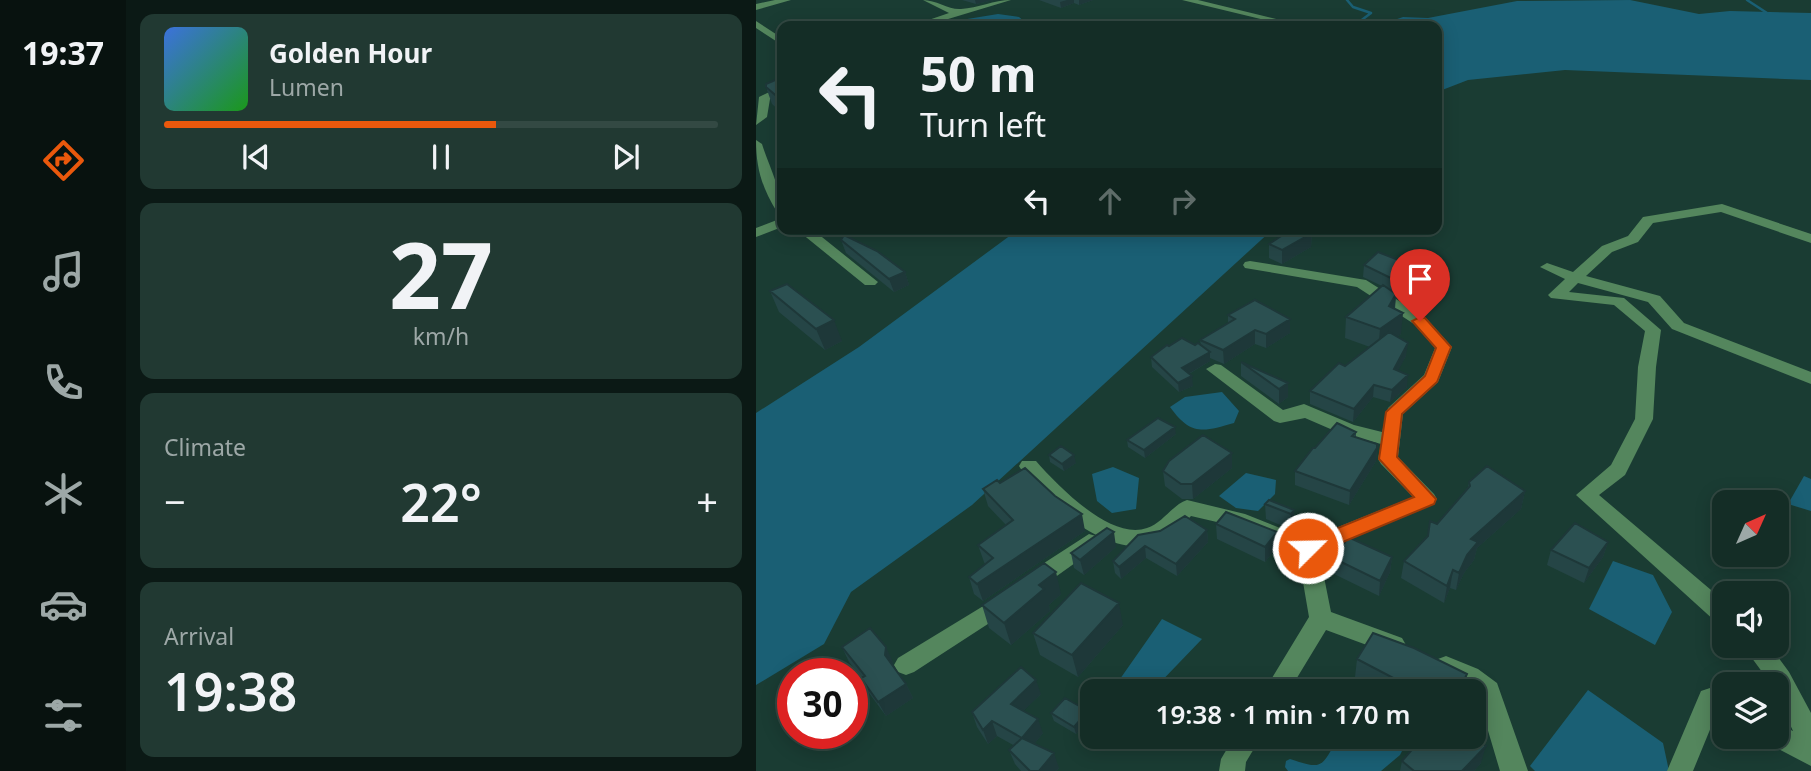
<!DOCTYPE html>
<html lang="en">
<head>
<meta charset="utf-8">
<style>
	body { margin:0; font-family:"Noto Sans",sans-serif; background:#213932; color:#f1f3f6; height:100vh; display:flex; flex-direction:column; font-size:26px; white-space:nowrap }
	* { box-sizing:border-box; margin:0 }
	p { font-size:23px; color:#9da8a7 }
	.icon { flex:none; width:38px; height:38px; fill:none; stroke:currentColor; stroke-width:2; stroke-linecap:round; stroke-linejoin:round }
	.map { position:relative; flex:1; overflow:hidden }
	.details { display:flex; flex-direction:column; gap:14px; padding:14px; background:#0b1915; width:630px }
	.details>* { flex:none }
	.banner { position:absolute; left:21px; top:21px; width:665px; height:214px; border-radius:14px; box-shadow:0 4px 18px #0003,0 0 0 2px #334943; background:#142d26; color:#f1f3f6; overflow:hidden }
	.needle { width:46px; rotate:45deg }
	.buttons { position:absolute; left:956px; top:490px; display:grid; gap:14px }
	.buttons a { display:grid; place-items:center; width:77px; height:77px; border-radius:14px; background:#142d26; box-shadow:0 4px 18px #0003,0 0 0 2px #334943; font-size:35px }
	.speed { position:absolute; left:21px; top:658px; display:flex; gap:14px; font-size:35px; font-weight:700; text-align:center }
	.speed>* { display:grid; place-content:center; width:91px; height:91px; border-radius:50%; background:#142d26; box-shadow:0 4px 18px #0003,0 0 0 2px #334943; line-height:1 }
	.speed .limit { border:10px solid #d22; background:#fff; color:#111 }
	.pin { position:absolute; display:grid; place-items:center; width:60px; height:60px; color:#fff; margin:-72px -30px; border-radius:50% 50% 50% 0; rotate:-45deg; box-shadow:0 0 7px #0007 }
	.pin .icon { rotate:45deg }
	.me { position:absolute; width:77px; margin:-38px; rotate:67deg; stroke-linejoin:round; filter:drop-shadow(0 0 5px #0008) }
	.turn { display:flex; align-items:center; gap:24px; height:147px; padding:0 28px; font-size:32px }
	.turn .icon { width:91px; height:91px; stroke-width:2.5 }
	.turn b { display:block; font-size:49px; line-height:60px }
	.lanes { display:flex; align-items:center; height:66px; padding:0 28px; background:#0003; justify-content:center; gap:35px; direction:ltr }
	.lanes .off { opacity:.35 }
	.big { font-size:52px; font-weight:600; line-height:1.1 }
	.details .tile { flex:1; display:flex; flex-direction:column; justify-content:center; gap:10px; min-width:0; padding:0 24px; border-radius:14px; background:#213932 }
	.details .dial { align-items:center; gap:0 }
	.dial b { font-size:91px; line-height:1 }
	.song { display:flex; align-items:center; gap:21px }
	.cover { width:84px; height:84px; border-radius:10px; background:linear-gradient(135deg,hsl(220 70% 55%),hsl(120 70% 35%)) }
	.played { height:7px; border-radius:4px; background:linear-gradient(90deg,#ea580c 60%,#334943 60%) }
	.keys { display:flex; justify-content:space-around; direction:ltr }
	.heat { display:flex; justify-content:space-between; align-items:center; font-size:38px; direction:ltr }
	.trip { position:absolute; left:324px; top:679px; width:406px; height:70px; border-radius:14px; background:#142d26; box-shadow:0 4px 18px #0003,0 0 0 2px #334943; font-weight:600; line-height:70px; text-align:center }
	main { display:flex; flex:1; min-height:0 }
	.tabs { display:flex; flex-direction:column; width:126px; justify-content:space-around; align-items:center; background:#08120f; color:#9da8a7 }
	.tabs .icon { width:49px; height:49px }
	.tabs .active { color:#ea580c }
	.tabs b { font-size:32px; color:#f1f3f6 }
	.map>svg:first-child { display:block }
</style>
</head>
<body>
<main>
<nav class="tabs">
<b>19:37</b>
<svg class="icon active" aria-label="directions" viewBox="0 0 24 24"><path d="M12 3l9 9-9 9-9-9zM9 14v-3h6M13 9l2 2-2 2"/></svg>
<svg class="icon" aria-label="music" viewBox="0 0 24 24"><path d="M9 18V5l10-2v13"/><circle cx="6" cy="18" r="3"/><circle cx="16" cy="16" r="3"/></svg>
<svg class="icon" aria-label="phone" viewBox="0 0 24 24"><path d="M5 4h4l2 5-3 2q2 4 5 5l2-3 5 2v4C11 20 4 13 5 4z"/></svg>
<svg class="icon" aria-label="climate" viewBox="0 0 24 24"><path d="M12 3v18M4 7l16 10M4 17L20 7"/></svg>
<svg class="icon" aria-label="car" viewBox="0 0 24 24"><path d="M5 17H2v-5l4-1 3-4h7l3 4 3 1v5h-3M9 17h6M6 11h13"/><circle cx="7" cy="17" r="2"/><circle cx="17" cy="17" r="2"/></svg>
<svg class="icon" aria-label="filters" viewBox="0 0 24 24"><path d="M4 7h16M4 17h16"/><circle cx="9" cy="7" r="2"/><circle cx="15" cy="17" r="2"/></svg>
</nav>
<section class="details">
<div class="tile">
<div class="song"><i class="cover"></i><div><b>Golden Hour</b><p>Lumen</p></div></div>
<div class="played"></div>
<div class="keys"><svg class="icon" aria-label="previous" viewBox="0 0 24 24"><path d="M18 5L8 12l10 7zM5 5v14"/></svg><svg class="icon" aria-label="pause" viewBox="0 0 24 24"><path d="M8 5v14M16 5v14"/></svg><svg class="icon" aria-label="next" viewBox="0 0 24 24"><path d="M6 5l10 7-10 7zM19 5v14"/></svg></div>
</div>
<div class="tile dial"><b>27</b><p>km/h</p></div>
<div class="tile"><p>Climate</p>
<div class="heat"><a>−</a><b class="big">22°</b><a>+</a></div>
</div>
<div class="tile"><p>Arrival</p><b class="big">19:38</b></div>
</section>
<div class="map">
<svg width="1055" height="771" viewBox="0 0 1055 771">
	<rect width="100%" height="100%" fill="#1a3c33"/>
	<path fill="#1a5f74" d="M874,0L943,14L974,11L1055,13V80L809,70L712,80L681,92V26H621L647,17L672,18L761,1Z
		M242,14L263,17L269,22L247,26H191L199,21Z
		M263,229H517L216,505L95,592L68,644L0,685V413L103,347Z
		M466,392L483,411L478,423C447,432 435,436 414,407L429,397Z
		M357,467L383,478L380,509L356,513L341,501L336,474Z
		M490,473L520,480L519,494L502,511L480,508L463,496Z
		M1048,476L1055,479V511L1032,504Z
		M857,561L897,575L916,612L899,645L833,609Z
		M406,619L446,639L396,691H362L357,689Z
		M832,690L907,743L913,771H779L774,766Z
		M583,737H653L644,755L625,771H532L529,767L530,761L534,759C569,771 565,766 583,737Z"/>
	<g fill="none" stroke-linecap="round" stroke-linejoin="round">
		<path stroke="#1a5f74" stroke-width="2.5" d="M591,0L597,7L615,13L603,22L605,26
			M991,0L1011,13"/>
		<path fill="#54865d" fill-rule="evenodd" d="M19,0H35L0,10V4Z
			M167,0C180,0 193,10 205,9C222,8 238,0 255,0L169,26H155L193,13Z
			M426,0H442L549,26H533Z
			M0,21L26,38V45L0,28Z
			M26,86V93L14,99L11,117L0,125L3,97Z
			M0,140L6,144C13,166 26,191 26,213L21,212C6,188 0,168 0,140Z
			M966,204L1055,234V243L965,212L897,223L882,242L856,252L830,276L904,296L928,323L1055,372V384L916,329L892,302L822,283L813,292L868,298L905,330L900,367L897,419L869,475L843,495L968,601V624L960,622L820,495L855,465L879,419L882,367L889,331L858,305L795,298L792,295L809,279L784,267L791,263L817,272L846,246L872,236L887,217Z
			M26,218V227L0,237V228Z
			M40,229H56L122,282L119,285H109Z
			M494,261L610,280L670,318L696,347L682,382L647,414L642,457L678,494L681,499L678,504L563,552L575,612L646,638L650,645L646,652L638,655L570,630L533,691H508L553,617L542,553L478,526L435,516C422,531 406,543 385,546C344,550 283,500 263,466L266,461H280C302,486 355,541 391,528C407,523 416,505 431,500L489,514L552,539L657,497L625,464L622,459L625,444L586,434L549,418L524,423L518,421L450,369L459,364L465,365L527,410L548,404L598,425L626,432L632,408L668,375L679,348L658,324L601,287L489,268L487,265L489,262Z
			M333,534L340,536L343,542L340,548L284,588L276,591L268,588L265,582L268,576Z
			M247,594L255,597L258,603L255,609L158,672L150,675L142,672L138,665L142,658Z
			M987,646H1014L1033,672L1055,713V766L1011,743L1008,737H1020V723L1037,731L1020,694V684H1015Z
			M690,656L722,669L741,683L772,771H744L722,697L706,683L682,673L678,666L682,659Z
			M954,688L968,694V718L960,715L937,771H911L945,691Z
			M478,737H505L490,762L489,771H463L465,759Z"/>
	</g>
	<path fill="#254546" d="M206,0H238L220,4Z
		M283,0H337L323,5L318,3L305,8Z
		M26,77V113L16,104L10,87Z
		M556,233L555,247L526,264L513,258V244Z
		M85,240L149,272L153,285L138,292L90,253Z
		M645,261L644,265L658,271L669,288L653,304L640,296L639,309L645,334L641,337L650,356L642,370L651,387L634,402L617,397L597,422L554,404V391L589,366L614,347L589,338L590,317L626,286L607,277L608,265Z
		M14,291L86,341L69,350L23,312Z
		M472,315L534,333L510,348L499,344L468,364L454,358V361L433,374L437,386L423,392L396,367L395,357L413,346H445L444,340L472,323Z
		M485,362L532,383V397L523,404L485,376Z
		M600,432V437L621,448L620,461L593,505L539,485V471L559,448Z
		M420,434L389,458L372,447L371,440Z
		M476,453V468L437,499H426L409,486L407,471Z
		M293,455L320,463L308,471L294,462Z
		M713,482L769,491L765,509L721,548L718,560L708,573L700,590L694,588L688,603L645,578L648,561L672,536L681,524L712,487Z
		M244,483L329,531L227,601L218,594L213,577L229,564L228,562L222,545L250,525L232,506L227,489Z
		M509,504L538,510V525L534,529L510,519Z
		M460,524L521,547L509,562L461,539Z
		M451,530L452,542L421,576L390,558L365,579L359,573L357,561L382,535Z
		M852,542L847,557L828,583L791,565L795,550Z
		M360,547L328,575L318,568L315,553Z
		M636,557L634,572L623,596L578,574L579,559Z
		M305,594L293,605L294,611L255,645L233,628L226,605Z
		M367,625L322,677L284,655L277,633Z
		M86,647L137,662L136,665L150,684L157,698L130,716L113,693L106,678L93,662Z
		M601,659L707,691H627L599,677Z
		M285,694L267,711L287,733L278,744L303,768L300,771H265L259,764L253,750L259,746L241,736L232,744L221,727L216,712Z
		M295,713L334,718L320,734L298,721Z
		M722,740L725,763L718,771H644L646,761Z"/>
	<path fill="#1e3839" d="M219,0H238L220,4Z
		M311,0H318V3L305,8L304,2Z
		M323,0H337L323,5Z
		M556,233L555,247L526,264V250Z
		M149,272L153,285L138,292L133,279Z
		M670,276L669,288L653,304L655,292Z
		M640,294L638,314L647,313L645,334L622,351L624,329L633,306Z
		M534,319V333L510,348V334Z
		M78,320L86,341L69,350L60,329Z
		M499,330V344L468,364L467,350Z
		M652,343L650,356L637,381L638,369Z
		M454,352V361L427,377L426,368Z
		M652,375L651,387L634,402L636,390Z
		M436,376L437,386L423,392L422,383Z
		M532,383V397L523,404V389Z
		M618,385L617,397L597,422L598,409Z
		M419,427L420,434L389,458L388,450Z
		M621,448L620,461L593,505L594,491Z
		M476,453V468L437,499L436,484Z
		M318,455L320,463L308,471L306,464Z
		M769,491L765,509L721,548L718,560L708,573L700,590L703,573L715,539Z
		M538,510V525L534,529L535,514Z
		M326,514L329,531L227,601L221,584Z
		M451,530L452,542L421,576L420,564Z
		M358,532L360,547L328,575L324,560Z
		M521,532V547L509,562V547Z
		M852,542L847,557L828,583L833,568Z
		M389,546L390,558L365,579L363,567Z
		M636,557L634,572L623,596L624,581Z
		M697,570L694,588L688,603L691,586Z
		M300,572L305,594L293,605L294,611L255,645L248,623L283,585Z
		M363,603L367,625L322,677L316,655Z
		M130,647L137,662L136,670L129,655Z
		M711,674L707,691H703Z
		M280,680L285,694L260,718L255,704Z
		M150,684L157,698L130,716L122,702Z
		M332,711L334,718L320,734L318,727Z
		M282,719L287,733L271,753L266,738Z
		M236,721L241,736L232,744L227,730Z
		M726,723L722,740L718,737V735Z
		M730,746L725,763L718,771H706Z
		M298,753L303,768L300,771H283Z"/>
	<path fill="#2b5051" stroke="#1e3839" stroke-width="2" d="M26,77V98L24,99L10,87V84Z
		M536,229H551L556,233L526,250L513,244Z
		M88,235L121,251L149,272L133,279L85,240Z
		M622,252L645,261L641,264L654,269L658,266V271L670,276L655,292L639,282L641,281L608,265Z
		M31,284L78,320L60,329L14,291Z
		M627,285L640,294L633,306L647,313L624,329L590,317Z
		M499,300L534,319L510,334L499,330L467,350L444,340L479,319L472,315Z
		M633,332L652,343L638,369L652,375L636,390L618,385L598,409L554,391L583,363L589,366Z
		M426,338L439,345L442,343L454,352L426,368L436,376L422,383L395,357L411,345L413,346Z
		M485,362L532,383L523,389Z
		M402,418L419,427L388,450L371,440Z
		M581,423L600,432L596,436L621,444V448L594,491L539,471L557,448H559Z
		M447,435L476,453L436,484H425L407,471L413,461Z
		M305,446L318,455L306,464L293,455Z
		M731,466L769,491L715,539L722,542L711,555L703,573L697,570L691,586L648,561L672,536L674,521L681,524L714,486L713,482Z
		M269,468L299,496L326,514L221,584L213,577L237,558L222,545L257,520L227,489L241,480L244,483Z
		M513,500L538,510L535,514L509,504Z
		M470,512L521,532L509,547L460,524Z
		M429,516L451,530L420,564L389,546L363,567L357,561L382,535L404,531Z
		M819,523L852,542L833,568L795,550Z
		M351,528L358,532L324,560L315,553Z
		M592,537L636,557L624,581L579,559Z
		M288,563L300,572L283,585L288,589L248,623L226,605Z
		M325,583L363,603L316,655L277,633Z
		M114,628L130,647L129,655L150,684L122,702L105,678L109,676L86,647Z
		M617,633L658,648L711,674L703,691H662L601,659Z
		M265,667L280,680L255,704L282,719L266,738L236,721L227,730L216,712Z
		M309,698L332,711L318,727L295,713Z
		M718,717L726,723L718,735Z
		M667,737H717L730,746L706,771H658L646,761Z
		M266,738L298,753L283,771H274L253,750Z"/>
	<path fill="#ea580c" stroke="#983908" stroke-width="2" d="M664,317L669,318L695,347L681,382L646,414L641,457L680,499L678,504L558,554L552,556L545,554L542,548L545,543L658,497L623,459L630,412L669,376L680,348L656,321Z"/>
</svg>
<div class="buttons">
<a><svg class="needle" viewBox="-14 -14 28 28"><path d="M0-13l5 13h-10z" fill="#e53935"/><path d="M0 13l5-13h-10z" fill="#9da8a7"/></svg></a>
<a><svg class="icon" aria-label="sound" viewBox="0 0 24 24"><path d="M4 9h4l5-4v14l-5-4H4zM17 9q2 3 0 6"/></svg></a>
<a><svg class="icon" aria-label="layers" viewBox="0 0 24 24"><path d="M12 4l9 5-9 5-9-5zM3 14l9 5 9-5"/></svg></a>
</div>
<div class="speed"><div class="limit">30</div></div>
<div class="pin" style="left:664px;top:321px;background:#d93025"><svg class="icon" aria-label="arrive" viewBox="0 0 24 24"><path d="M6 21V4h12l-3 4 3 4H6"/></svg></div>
<svg class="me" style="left:552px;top:548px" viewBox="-20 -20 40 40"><circle r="17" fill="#ea580c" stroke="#fff" stroke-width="3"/><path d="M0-11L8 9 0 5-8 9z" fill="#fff"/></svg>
<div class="trip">19:38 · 1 min · 170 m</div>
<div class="banner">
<div class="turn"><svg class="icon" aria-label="left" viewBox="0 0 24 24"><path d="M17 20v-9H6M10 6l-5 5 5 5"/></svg><div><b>50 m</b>Turn left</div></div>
<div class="lanes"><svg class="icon" aria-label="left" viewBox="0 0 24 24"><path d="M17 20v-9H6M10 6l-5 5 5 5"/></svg><svg class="icon off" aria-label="ahead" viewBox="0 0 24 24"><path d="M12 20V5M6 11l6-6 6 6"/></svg><svg class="icon off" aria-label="right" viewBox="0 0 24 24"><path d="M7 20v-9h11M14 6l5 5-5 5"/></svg></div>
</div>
</div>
</main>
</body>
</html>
